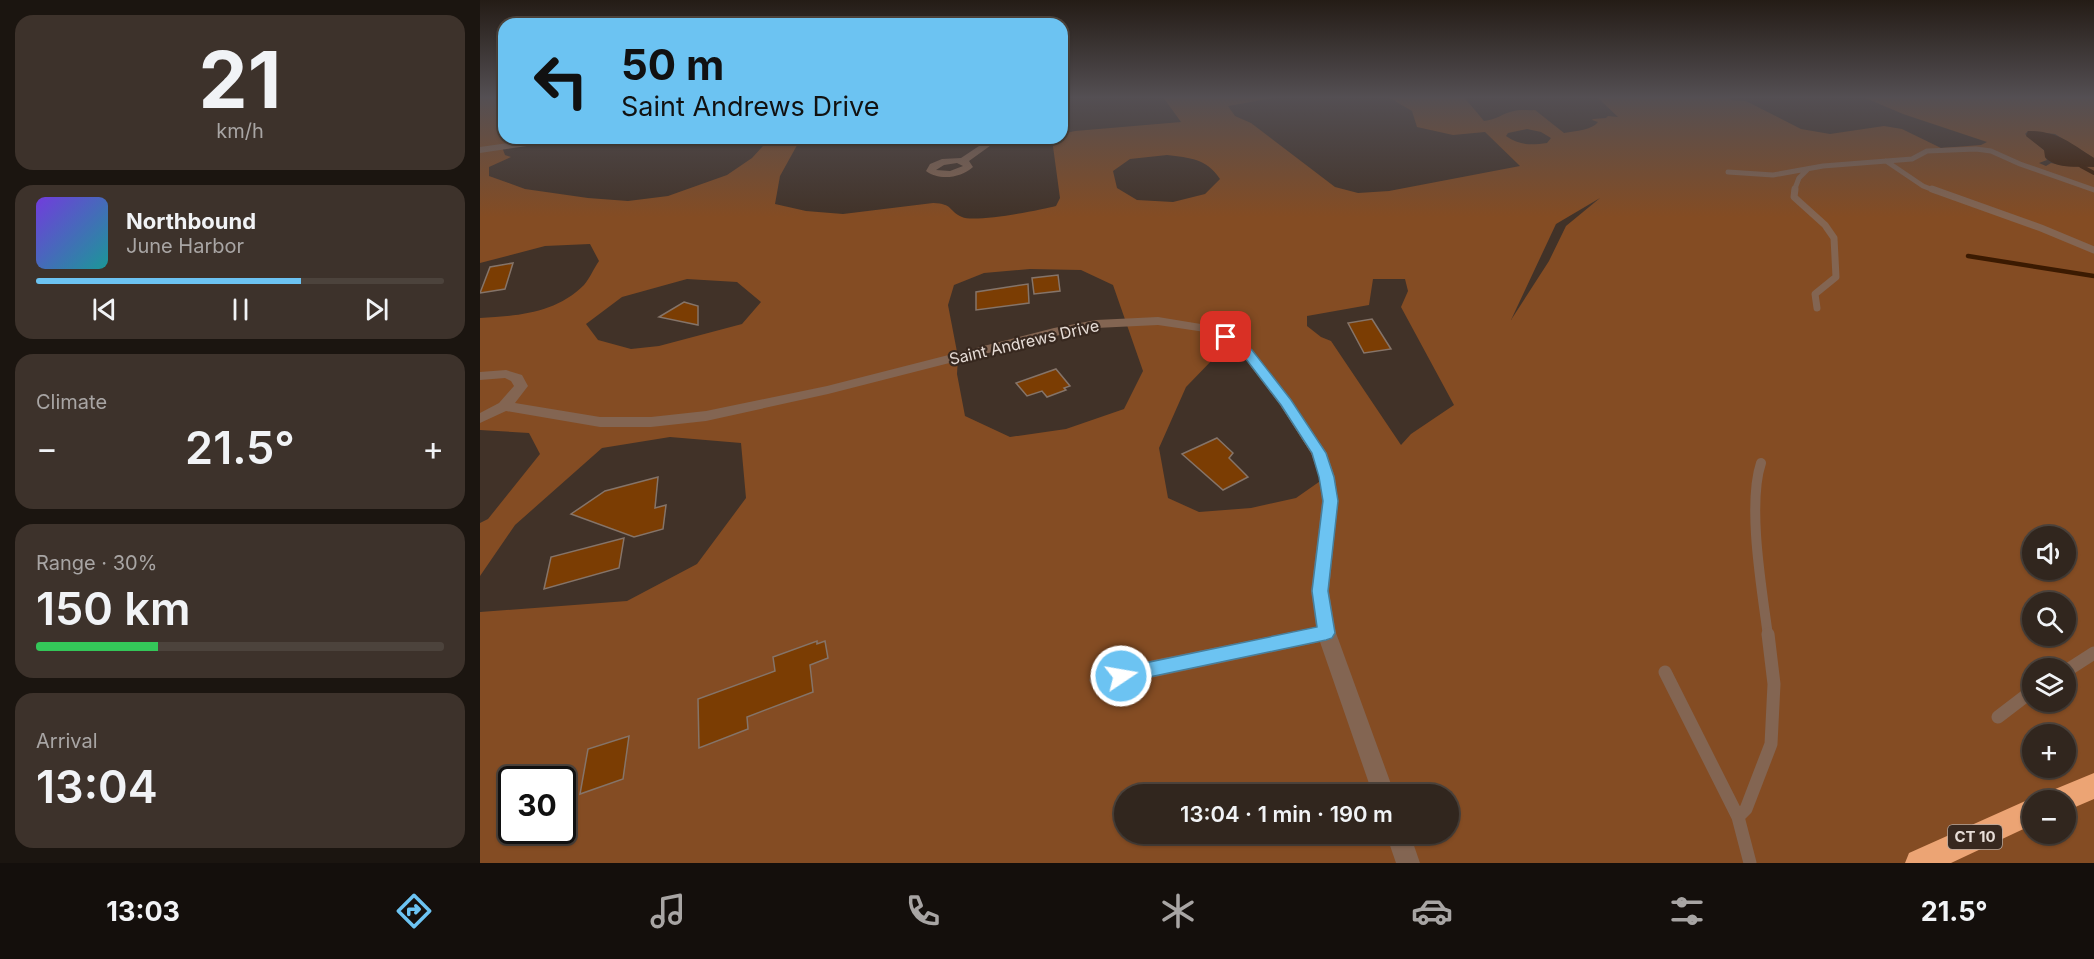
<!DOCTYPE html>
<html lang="en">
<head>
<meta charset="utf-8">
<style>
	body { margin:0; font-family:Inter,sans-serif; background:#3d322b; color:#f1f3f6; height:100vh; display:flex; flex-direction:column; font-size:22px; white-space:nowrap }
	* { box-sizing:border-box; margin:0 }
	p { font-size:20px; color:#a8a5a4 }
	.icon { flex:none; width:33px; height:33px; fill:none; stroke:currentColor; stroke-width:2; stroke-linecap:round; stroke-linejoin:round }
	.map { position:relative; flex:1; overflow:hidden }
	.panel { display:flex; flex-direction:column; gap:15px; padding:15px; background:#1b1510; width:480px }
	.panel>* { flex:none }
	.banner { position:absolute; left:18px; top:18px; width:570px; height:126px; border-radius:18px; box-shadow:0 2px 4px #0004,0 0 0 2px #4c433c; background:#6cc3f2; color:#111; overflow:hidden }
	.tools { position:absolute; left:1542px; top:526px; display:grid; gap:12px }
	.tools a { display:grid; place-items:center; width:54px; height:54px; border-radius:50%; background:#31261e; box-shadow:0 2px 4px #0004,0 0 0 2px #4c433c; font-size:30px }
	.speed { position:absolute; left:18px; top:766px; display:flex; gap:12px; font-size:30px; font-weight:700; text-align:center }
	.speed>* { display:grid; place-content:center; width:78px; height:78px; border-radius:50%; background:#31261e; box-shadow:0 2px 4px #0004,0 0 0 2px #4c433c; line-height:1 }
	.speed .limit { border:3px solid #111; border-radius:9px; background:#fff; color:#111 }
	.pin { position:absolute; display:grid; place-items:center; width:51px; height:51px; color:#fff; margin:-26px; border-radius:12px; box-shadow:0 3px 9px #0006 }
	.me { position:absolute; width:66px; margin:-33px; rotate:78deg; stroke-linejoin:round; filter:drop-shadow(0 0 4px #0008) }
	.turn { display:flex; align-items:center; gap:21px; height:126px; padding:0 24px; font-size:27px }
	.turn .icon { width:78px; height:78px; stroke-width:2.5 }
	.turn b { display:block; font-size:42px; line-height:51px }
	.big { font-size:45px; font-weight:600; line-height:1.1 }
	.panel .tile { flex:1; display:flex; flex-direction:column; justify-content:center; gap:9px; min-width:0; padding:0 21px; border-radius:18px; background:#3d322b }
	.panel .dial { align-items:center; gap:0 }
	.dial b { font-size:78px; line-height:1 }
	.song { display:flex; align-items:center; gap:18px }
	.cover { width:72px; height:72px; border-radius:9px; background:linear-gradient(135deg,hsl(260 70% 55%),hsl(180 70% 35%)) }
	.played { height:6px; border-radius:3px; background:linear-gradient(90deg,#6cc3f2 65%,#4c433c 65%) }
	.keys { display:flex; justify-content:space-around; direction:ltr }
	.heat { display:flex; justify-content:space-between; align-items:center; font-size:33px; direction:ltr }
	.charge { height:9px; border-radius:4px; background:linear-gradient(90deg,#34c759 30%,#4c433c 0) }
	.trip { position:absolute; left:634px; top:784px; width:345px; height:60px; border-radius:30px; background:#31261e; box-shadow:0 2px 4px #0004,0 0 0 2px #4c433c; font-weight:600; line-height:60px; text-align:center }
	.dock { display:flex; height:96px; justify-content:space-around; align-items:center; background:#140f0c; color:#a8a5a4 }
	.dock .icon { width:42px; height:42px }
	.dock .on { color:#6cc3f2 }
	.dock b { font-size:27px; color:#f1f3f6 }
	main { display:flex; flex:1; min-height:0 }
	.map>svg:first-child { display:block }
</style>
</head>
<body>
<main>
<section class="panel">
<div class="tile dial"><b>21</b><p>km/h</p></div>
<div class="tile">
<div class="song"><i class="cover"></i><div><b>Northbound</b><p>June Harbor</p></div></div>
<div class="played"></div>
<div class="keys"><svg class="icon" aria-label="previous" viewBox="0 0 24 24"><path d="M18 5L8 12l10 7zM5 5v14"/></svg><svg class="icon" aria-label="pause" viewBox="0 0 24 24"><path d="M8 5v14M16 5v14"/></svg><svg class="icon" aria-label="next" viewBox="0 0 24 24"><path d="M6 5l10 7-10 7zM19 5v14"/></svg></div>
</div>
<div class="tile"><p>Climate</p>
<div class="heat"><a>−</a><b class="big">21.5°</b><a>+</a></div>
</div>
<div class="tile"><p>Range · 30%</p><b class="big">150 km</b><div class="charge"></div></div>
<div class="tile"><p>Arrival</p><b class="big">13:04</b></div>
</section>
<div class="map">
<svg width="1614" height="863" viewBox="0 0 1614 863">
	<rect width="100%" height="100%" fill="#413228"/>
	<path fill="#844c23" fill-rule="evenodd" d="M0,97H24V138H81L22,147L25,155L31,157L9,167V176L45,189L108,198L148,201L188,196L247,175L272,158L283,146L284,138H321L300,176L295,204L326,211L363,214L453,203C474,204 467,210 482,217C494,223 561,210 576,206L580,198L572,139L582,138V134L595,131L701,122L683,97H799L748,106L755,116L771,123L855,187L878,193L909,191L1040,166L1005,132L973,135L937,127L932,111L908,97H984L1004,121C1016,120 1023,113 1034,111C1042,109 1047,111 1055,110L1084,133C1096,131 1112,130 1118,122L1112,120L1113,119L1126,118L1128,116L1138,117L1117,97H1249L1251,100L1266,101L1321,129L1350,134L1404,126L1422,129L1461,148L1501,145L1507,142L1423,114L1383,97H1614V158L1575,134L1548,131L1545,134L1565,151V157L1567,160L1559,163L1566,166L1571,163L1585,166L1614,167V863H0V612L147,601L217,564L266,498L261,443L190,437L122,448L35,525L0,576V523L8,519L60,454L49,433L0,430V318C38,316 76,313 104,285C110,278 114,268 119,261L110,244L65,246L0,263ZM1047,129L1061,132L1071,138L1067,143C1052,145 1040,146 1026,136L1028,133ZM687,155C710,158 726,158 740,179L725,194L693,202L657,200L637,188L633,171L650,159ZM1120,198L1086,226L1069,261L1031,320L1076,224ZM550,269L601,270L633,285L663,371L644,409L586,429L530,437L485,416L477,374L478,357L468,305L474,285L504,273ZM207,279L257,282L281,302L262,324L179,346L151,349L118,340L106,324L142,297ZM893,279H925L928,291L921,307L974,405L931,434L921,445L851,341L841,337L827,326V316L889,305ZM767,352L846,477L816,498L771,508L719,512L688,498L679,448L706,387L737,355ZM1552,537H1586V570H1552ZM1552,603H1586V636H1552ZM1552,669H1586V702H1552ZM1552,735H1586V768H1552ZM32,780H82V831H32ZM645,795H969V834H645ZM1552,801H1586V834H1552Z"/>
	<path fill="#3b1a01" d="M1548,131C1578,131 1590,143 1614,158V167C1598,166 1576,170 1565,157L1564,150L1546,136Z"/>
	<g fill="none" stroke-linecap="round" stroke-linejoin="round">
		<path stroke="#3b1a01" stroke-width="4" d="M1601,166L1614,173"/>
		<path stroke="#3b1a01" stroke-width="4.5" d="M1488,256L1614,276"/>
	</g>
	<path fill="#7b3d03" stroke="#857469" stroke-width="1.5" d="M33,263L25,289L0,293L10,267Z
		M578,275L580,291L554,294L552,278Z
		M548,284L549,303L496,310V292Z
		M204,302L218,306V325L179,317Z
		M892,319L911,349L884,353L868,323Z
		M576,369L590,386L584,388L586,390L567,397L562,391L547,396L536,383Z
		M737,438L753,453L749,458L768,477L743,490L702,454Z
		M178,477L175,508L186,505L183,529L154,537L91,514L125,491Z
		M144,538L139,568L64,589L71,557Z
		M337,641V644L345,641L348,658L330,665L333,692L267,717L268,729L219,748L218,699L295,671L293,657Z
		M149,736L143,779L100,794L108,749Z"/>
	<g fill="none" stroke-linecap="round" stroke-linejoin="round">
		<path stroke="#836552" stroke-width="5" d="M1406,161L1443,186L1456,191
			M1248,172L1293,175L1343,166L1432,159L1447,151L1496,149L1511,151L1540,164L1614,190
			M1314,191L1319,178L1327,170"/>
		<path stroke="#836552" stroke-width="7" d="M1315,189L1314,197L1345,225L1354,238L1356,277L1335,294L1337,308
			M1452,189L1561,228L1614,250"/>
		<path stroke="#836552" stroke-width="10" d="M1281,463C1267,505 1282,590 1288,636"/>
		<path stroke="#836552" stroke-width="13" d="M1586,671L1614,653
			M1185,672L1258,817L1266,809L1291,744L1294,684L1288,634
			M1518,717L1552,691
			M1258,817L1270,863"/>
		<path fill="#836552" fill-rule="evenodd" d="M63,138H85L81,141L0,153V147Z
			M511,138H521L489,161L493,167C481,178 459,181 446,171L450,164L462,159L481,158ZM477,163L483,166L470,171L456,170L464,165Z
			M678,317L733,326L751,334L772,349L811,400L847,453L855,477L858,501L849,591L856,633L915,795H893L840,642L619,689L612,686L609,680L612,674L619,671L836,627L831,591L842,501L839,477L831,453L800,405L762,355L741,340L725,332L678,325L616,328L575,336L348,394L226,421L171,427H120L26,411L0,423V413L19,403L34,386L31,381L25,378L0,380V372L26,370L42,375L48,386L35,403L120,417H171L226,411L347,386L574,328L616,320Z
			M906,834H930L940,863H916Z"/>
		<path fill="#eca474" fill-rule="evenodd" d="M1614,773V799L1586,811V801H1564L1568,792Z
			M1552,798L1560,801H1552V825L1471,863H1425L1429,853Z"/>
	</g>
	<linearGradient id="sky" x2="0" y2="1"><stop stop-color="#241c16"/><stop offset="0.45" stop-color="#544f53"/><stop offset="1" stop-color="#544f53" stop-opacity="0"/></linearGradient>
	<rect width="1614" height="217" fill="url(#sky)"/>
	<path fill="#6cc3f2" stroke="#467f9d" stroke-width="1.5" d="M746,334L772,350L811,400L846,453L854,477L858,501L848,591L855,633L852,638L846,640L641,683L635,681L632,676L635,670L641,668L837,627L832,591L843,501L839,477L832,453L801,405L763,355L742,340V335Z"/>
	<g text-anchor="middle" stroke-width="4.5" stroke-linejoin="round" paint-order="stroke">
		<rect fill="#37281f" stroke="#b2a69f" stroke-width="1.5" x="1468" y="825" width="54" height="24" rx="4.5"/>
		<g font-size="15" font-weight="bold" fill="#e6dcd6">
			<text x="1495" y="842">CT 10</text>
		</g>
		<g font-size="16" fill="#e6dcd6" stroke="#37281f">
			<text transform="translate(544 342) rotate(-13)" y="6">Saint Andrews Drive</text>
		</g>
	</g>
</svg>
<div class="tools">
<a><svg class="icon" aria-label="sound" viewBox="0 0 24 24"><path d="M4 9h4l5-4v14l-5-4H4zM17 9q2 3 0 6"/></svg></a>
<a><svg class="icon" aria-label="search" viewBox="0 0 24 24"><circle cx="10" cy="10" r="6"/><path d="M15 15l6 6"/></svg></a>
<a><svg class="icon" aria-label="layers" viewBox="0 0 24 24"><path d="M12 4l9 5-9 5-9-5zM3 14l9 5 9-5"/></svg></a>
<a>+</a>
<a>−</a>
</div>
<div class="speed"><div class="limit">30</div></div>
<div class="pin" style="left:746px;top:337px;background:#d93025"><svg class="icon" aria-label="arrive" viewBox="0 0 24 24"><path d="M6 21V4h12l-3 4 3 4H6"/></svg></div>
<svg class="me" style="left:641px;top:676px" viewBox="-20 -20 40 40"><circle r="17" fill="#6cc3f2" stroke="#fff" stroke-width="3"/><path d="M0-11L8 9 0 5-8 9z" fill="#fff"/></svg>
<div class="trip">13:04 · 1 min · 190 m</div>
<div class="banner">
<div class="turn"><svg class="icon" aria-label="left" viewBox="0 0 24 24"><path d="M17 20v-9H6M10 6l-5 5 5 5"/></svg><div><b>50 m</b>Saint Andrews Drive</div></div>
</div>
</div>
</main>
<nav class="dock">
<b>13:03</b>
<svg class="icon on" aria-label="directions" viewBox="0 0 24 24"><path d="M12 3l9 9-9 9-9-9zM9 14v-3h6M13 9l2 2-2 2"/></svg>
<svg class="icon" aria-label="music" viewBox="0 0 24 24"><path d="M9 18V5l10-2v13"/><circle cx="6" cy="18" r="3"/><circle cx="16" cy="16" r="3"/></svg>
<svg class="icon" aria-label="phone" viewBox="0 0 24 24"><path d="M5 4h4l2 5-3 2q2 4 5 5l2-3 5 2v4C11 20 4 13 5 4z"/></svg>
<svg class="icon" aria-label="climate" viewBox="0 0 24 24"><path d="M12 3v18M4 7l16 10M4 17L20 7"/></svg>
<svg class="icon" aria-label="car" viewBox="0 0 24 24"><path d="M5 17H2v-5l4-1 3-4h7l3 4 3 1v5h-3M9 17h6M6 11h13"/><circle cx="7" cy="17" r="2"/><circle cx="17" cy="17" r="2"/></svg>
<svg class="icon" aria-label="filters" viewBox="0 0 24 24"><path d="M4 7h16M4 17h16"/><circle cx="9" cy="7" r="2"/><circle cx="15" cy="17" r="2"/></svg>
<b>21.5°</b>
</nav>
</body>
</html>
